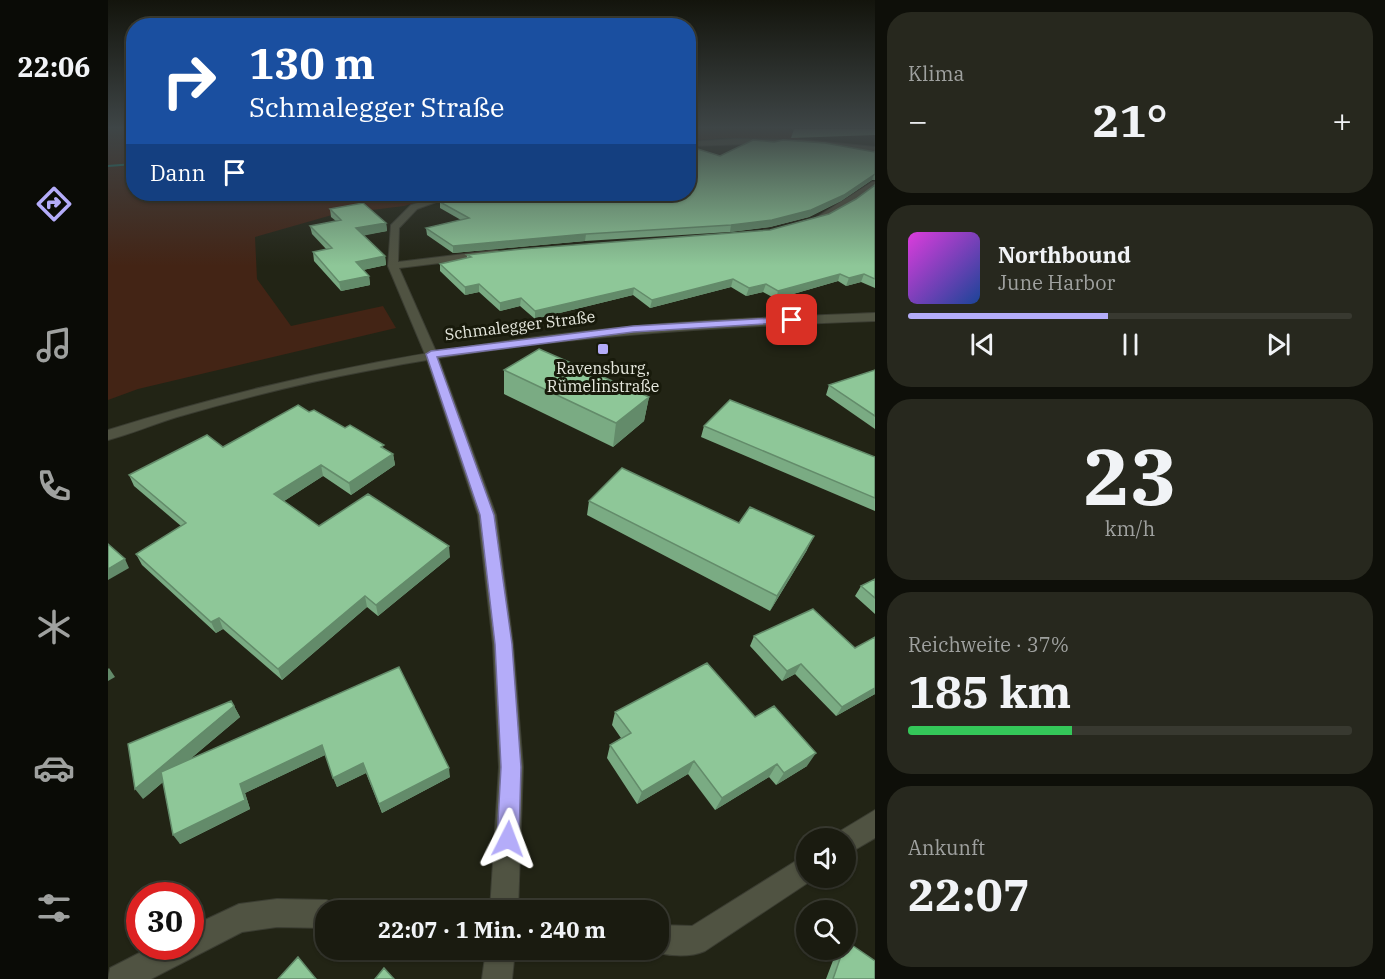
<!DOCTYPE html>
<html lang="de">
<head>
<meta charset="utf-8">
<style>
	body { margin:0; font-family:"IBM Plex Serif",serif; background:#27281e; color:#f1f3f6; height:100vh; display:flex; flex-direction:column; font-size:22px; white-space:nowrap }
	* { box-sizing:border-box; margin:0 }
	p { font-size:20px; color:#9fa19f }
	.icon { flex:none; width:33px; height:33px; fill:none; stroke:currentColor; stroke-width:2; stroke-linecap:round; stroke-linejoin:round }
	.map { position:relative; flex:1; overflow:hidden }
	.side { display:flex; flex-direction:column; gap:12px; padding:12px; background:#0e0f09; width:510px }
	.side>* { flex:none }
	.guide { position:absolute; left:18px; top:18px; width:570px; height:183px; border-radius:24px; box-shadow:0 2px 4px #0004,0 0 0 2px #383930; background:#1a4fa0; color:#fff; overflow:hidden }
	.controls { position:absolute; left:688px; top:828px; display:grid; gap:12px }
	.controls a { display:grid; place-items:center; width:60px; height:60px; border-radius:50%; background:#1a1b10; box-shadow:0 2px 4px #0004,0 0 0 2px #383930; font-size:30px }
	.speed { position:absolute; left:18px; top:882px; display:flex; gap:12px; font-size:30px; font-weight:700; text-align:center }
	.speed>* { display:grid; place-content:center; width:78px; height:78px; border-radius:50%; background:#1a1b10; box-shadow:0 2px 4px #0004,0 0 0 2px #383930; line-height:1 }
	.speed .limit { border:9px solid #d22; background:#fff; color:#111 }
	.pin { position:absolute; display:grid; place-items:center; width:51px; height:51px; color:#fff; margin:-26px; border-radius:12px; box-shadow:0 3px 9px #0006 }
	.me { position:absolute; width:66px; margin:-33px; rotate:3deg; stroke-linejoin:round; filter:drop-shadow(0 0 4px #0008) }
	.turn { display:flex; align-items:center; gap:21px; height:126px; padding:0 24px; font-size:27px }
	.turn .icon { width:78px; height:78px; stroke-width:2.5 }
	.turn b { display:block; font-size:42px; line-height:51px }
	.then { display:flex; align-items:center; height:57px; padding:0 24px; background:#0003; gap:12px; font-size:22px }
	.big { font-size:45px; font-weight:800; line-height:1.1 }
	.side .tile { flex:1; display:flex; flex-direction:column; justify-content:center; gap:9px; min-width:0; padding:0 21px; border-radius:24px; background:#27281e }
	.side .dial { align-items:center; gap:0 }
	.dial b { font-size:78px; line-height:1 }
	.song { display:flex; align-items:center; gap:18px }
	.cover { width:72px; height:72px; border-radius:9px; background:linear-gradient(135deg,hsl(300 70% 55%),hsl(220 70% 35%)) }
	.played { height:6px; border-radius:3px; background:linear-gradient(90deg,#b4acf9 45%,#383930 45%) }
	.keys { display:flex; justify-content:space-around; direction:ltr }
	.heat { display:flex; justify-content:space-between; align-items:center; font-size:33px; direction:ltr }
	.charge { height:9px; border-radius:4px; background:linear-gradient(90deg,#34c759 37%,#383930 0) }
	.trip { position:absolute; left:207px; top:900px; width:354px; height:60px; border-radius:24px; background:#1a1b10; box-shadow:0 2px 4px #0004,0 0 0 2px #383930; font-weight:800; line-height:60px; text-align:center }
	main { display:flex; flex:1; min-height:0 }
	.menu { display:flex; flex-direction:column; width:108px; justify-content:space-around; align-items:center; background:#0a0b06; color:#9fa19f }
	.menu .icon { width:42px; height:42px }
	.menu .current { color:#b4acf9 }
	.menu b { font-size:27px; color:#f1f3f6 }
	.map>svg:first-child { display:block }
</style>
</head>
<body>
<main>
<nav class="menu">
<b>22:06</b>
<svg class="icon current" aria-label="directions" viewBox="0 0 24 24"><path d="M12 3l9 9-9 9-9-9zM9 14v-3h6M13 9l2 2-2 2"/></svg>
<svg class="icon" aria-label="music" viewBox="0 0 24 24"><path d="M9 18V5l10-2v13"/><circle cx="6" cy="18" r="3"/><circle cx="16" cy="16" r="3"/></svg>
<svg class="icon" aria-label="phone" viewBox="0 0 24 24"><path d="M5 4h4l2 5-3 2q2 4 5 5l2-3 5 2v4C11 20 4 13 5 4z"/></svg>
<svg class="icon" aria-label="climate" viewBox="0 0 24 24"><path d="M12 3v18M4 7l16 10M4 17L20 7"/></svg>
<svg class="icon" aria-label="car" viewBox="0 0 24 24"><path d="M5 17H2v-5l4-1 3-4h7l3 4 3 1v5h-3M9 17h6M6 11h13"/><circle cx="7" cy="17" r="2"/><circle cx="17" cy="17" r="2"/></svg>
<svg class="icon" aria-label="filters" viewBox="0 0 24 24"><path d="M4 7h16M4 17h16"/><circle cx="9" cy="7" r="2"/><circle cx="15" cy="17" r="2"/></svg>
</nav>
<div class="map">
<svg width="767" height="979" viewBox="0 0 767 979">
	<rect width="100%" height="100%" fill="#222415"/>
	<path fill="#432415" d="M0,129H25L26,194H337L296,206L224,215L147,237L149,279L183,326L275,306L288,328L30,389L0,400Z
		M581,129H680L692,139L614,138L581,141Z"/>
	<g fill="none" stroke-linecap="round" stroke-linejoin="round">
		<path fill="#167c71" fill-rule="evenodd" d="M26,163V165L0,167V165Z"/>
		<g stroke="#3b3d32" stroke-width="2">
			<path id="minor" d="M627,139L697,140L767,147V151L674,143L580,146V142Z
				M764,182H767V188L728,215L714,220L709,217Z
				M339,194H350L309,209L291,228L290,262L389,250L394,253L389,256L291,268L329,354L388,515L405,644L415,767L410,910H382L391,767L385,644L370,515L317,354L280,266L283,225L303,205Z
				M767,810V838L738,855V838H726L729,833Z
				M699,854V878H707L597,951C581,958 557,956 541,950H550V925L584,926Z
				M169,899L218,900L228,904L231,910H218V928L169,927L134,932L43,979H0L2,968L45,946H82V927L131,904Z
				M378,950H407L404,979H374Z"/>
		</g>
		<g stroke="#3b3d32" stroke-width="2">
			<path id="tertiary" d="M767,313V321C596,327 426,338 258,371C194,383 131,399 69,417C46,424 23,434 0,440V430C181,373 366,339 554,324C625,318 696,316 767,313Z"/>
		</g>
		<use href="#minor" fill="#505342" fill-rule="evenodd"/>
		<use href="#tertiary" fill="#505342" fill-rule="evenodd"/>
	</g>
	<path fill="#7aab83" d="M686,129H767V135L683,138Z
		M767,152V180H764L733,201L701,217L662,227L622,232L477,241L345,253L319,235L318,228L353,220L332,208V202L612,156Z
		M767,185V288L753,282L738,286L730,281L668,299L655,292L638,296L623,287L542,308L525,295L427,319L412,306L392,311L371,292L357,295L332,271V264L359,258V255L662,230L721,214L748,199Z
		M222,209L278,223L279,231L255,235L277,256L278,265L255,270L261,276L262,285L233,291L206,261L205,252L219,250L204,234L202,226L228,221L223,217Z
		M396,370L541,397L536,421L505,447L396,394Z
		M767,370V429L718,395L721,385Z
		M201,412L237,428L285,454L287,465L243,495L215,476L176,501L211,526L342,557L270,616L259,607L174,680L115,629L108,633L34,565L28,554L73,526L26,486L21,475L115,447Z
		M596,426L767,457V511L593,437Z
		M481,501L631,523L699,550L662,611L479,515Z
		M767,579V614L747,596L753,586Z
		M646,636L767,694L728,716L687,674L674,681L642,646Z
		M291,667L342,777L274,813L258,773L229,787L217,755L137,793L142,809L72,844L55,782L35,799L126,706L132,717L82,759Z
		M507,712L647,717L699,766L668,785L661,777L607,810L580,774L529,804L499,758L502,745L513,738L504,725Z
		M729,950H738L767,979H718Z"/>
	<path fill="#638b6a" d="M766,173L764,180L733,201L701,217L662,227L622,232L623,225Z
		M278,223L279,231L249,237L248,228Z
		M478,234L477,241L345,253V246Z
		M277,256L278,265L250,271L248,262Z
		M732,274L730,281L668,299L670,291Z
		M756,274L753,282L738,286L741,278Z
		M261,276L262,285L233,291L231,282Z
		M625,279L623,287L542,308L544,300Z
		M371,284V292L357,295V287Z
		M658,284L655,292L638,296L641,288Z
		M526,288L525,295L427,319V311Z
		M413,298L412,306L392,311V303Z
		M541,397L536,421L505,447L508,423Z
		M285,454L287,465L243,495L241,483Z
		M213,465L215,476L170,505L166,494Z
		M706,536L699,550L662,611L669,596Z
		M341,546L342,557L270,616L268,605Z
		M17,559L21,568L0,580V569Z
		M257,596L259,607L174,680L170,669Z
		M111,618L115,629L108,633L103,622Z
		M693,664L687,674L674,681L679,671Z
		M1,668L7,677L0,681V669Z
		M767,688V694L728,716L734,707Z
		M126,706L132,717L35,799L27,789Z
		M214,745L217,755L137,793L142,809L72,844L65,835L132,784Z
		M708,753L699,766L668,785L676,773Z
		M586,761L580,774L529,804L534,792Z
		M255,763L258,773L229,787L225,778Z
		M669,764L661,777L607,810L614,798Z
		M341,768L342,777L274,813L271,804Z"/>
	<path fill="#8ec798" stroke="#638b6a" stroke-width="1.5" d="M645,140L666,142L675,140L717,143L767,152V174L736,195L703,210L664,220L623,225L478,234L345,246L318,228L361,218L332,202L364,194H580V146L612,156Z
		M767,185V279L756,274L741,278L732,274L670,291L658,284L641,288L625,279L544,300L526,288L427,311L413,298L392,303L371,284L357,287L332,264L363,257L359,255L414,249L662,230L721,214L748,199Z
		M255,203L278,223L248,228L277,256L248,262L261,276L231,282L205,252L224,248L202,226L233,220L222,209Z
		M431,349L541,397L508,423L396,370Z
		M767,370V416L721,385Z
		M622,400L767,457V498L596,426Z
		M190,405L201,412L206,410L237,428L242,425L276,445L273,447L285,454L241,483L213,465L166,494L211,526L260,494L341,546L268,605L257,596L170,669L111,618L103,622L28,554L78,523L21,475L99,435L115,447Z
		M514,468L631,523L642,507L706,536L669,596L481,501Z
		M0,544L17,559L0,569Z
		M767,579V598L753,586Z
		M705,609L747,648L767,637V688L734,707L693,664L679,671L646,636Z
		M599,663L647,717L666,706L708,753L676,773L669,764L614,798L586,761L534,792L502,745L523,733L507,712Z
		M291,667L341,768L271,804L255,763L225,778L214,745L132,784L137,800L65,835L53,772Z
		M123,701L126,706L27,789L20,744Z
		M738,941L767,961V979H725L735,950H738Z
		M190,957L208,979H170Z
		M276,968L286,979H267Z"/>
	<linearGradient id="sky" x2="0" y2="1"><stop stop-color="#13140c"/><stop offset="0.48" stop-color="#3e4546"/><stop offset="1" stop-color="#3e4546" stop-opacity="0"/></linearGradient>
	<rect width="767" height="266" fill="url(#sky)"/>
	<path fill="#b4acf9" stroke="#7570a2" stroke-width="1.5" d="M684,317L688,318V322L525,332L329,357L386,515L404,644L413,767L411,839L407,847L400,850L392,847L389,839L393,767L387,644L372,515L318,354L323,351L525,326Z"/>
	<rect fill="#b4acf9" stroke="#181a0b" stroke-width="2" x="489" y="343" width="12" height="12" rx="3"/>
	<g text-anchor="middle" stroke-width="6" stroke-linejoin="round" paint-order="stroke">
		<g font-size="16" fill="#e6e8de" stroke="#181a0b">
			<text transform="translate(412 325) rotate(-7)" y="6">Schmalegger Straße</text>
		</g>
		<g font-size="16" fill="#e6e8de" stroke="#181a0b">
			<text x="495" y="374">Ravensburg,<tspan x="495" dy="18">Rümelinstraße</tspan></text>
		</g>
	</g>
</svg>
<div class="controls">
<a><svg class="icon" aria-label="sound" viewBox="0 0 24 24"><path d="M4 9h4l5-4v14l-5-4H4zM17 9q2 3 0 6"/></svg></a>
<a><svg class="icon" aria-label="search" viewBox="0 0 24 24"><circle cx="10" cy="10" r="6"/><path d="M15 15l6 6"/></svg></a>
</div>
<div class="speed"><div class="limit">30</div></div>
<div class="pin" style="left:684px;top:320px;background:#d93025"><svg class="icon" aria-label="arrive" viewBox="0 0 24 24"><path d="M6 21V4h12l-3 4 3 4H6"/></svg></div>
<svg class="me" style="left:400px;top:839px" viewBox="-20 -20 40 40"><path d="M0-17L14 15 0 8-14 15z" fill="#b4acf9" stroke="#fff" stroke-width="4"/></svg>
<div class="trip">22:07 · 1 Min. · 240 m</div>
<div class="guide">
<div class="turn"><svg class="icon" aria-label="right" viewBox="0 0 24 24"><path d="M7 20v-9h11M14 6l5 5-5 5"/></svg><div><b>130 m</b>Schmalegger Straße</div></div>
<div class="then">Dann<svg class="icon" aria-label="arrive" viewBox="0 0 24 24"><path d="M6 21V4h12l-3 4 3 4H6"/></svg></div>
</div>
</div>
<section class="side">
<div class="tile"><p>Klima</p>
<div class="heat"><a>−</a><b class="big">21°</b><a>+</a></div>
</div>
<div class="tile">
<div class="song"><i class="cover"></i><div><b>Northbound</b><p>June Harbor</p></div></div>
<div class="played"></div>
<div class="keys"><svg class="icon" aria-label="previous" viewBox="0 0 24 24"><path d="M18 5L8 12l10 7zM5 5v14"/></svg><svg class="icon" aria-label="pause" viewBox="0 0 24 24"><path d="M8 5v14M16 5v14"/></svg><svg class="icon" aria-label="next" viewBox="0 0 24 24"><path d="M6 5l10 7-10 7zM19 5v14"/></svg></div>
</div>
<div class="tile dial"><b>23</b><p>km/h</p></div>
<div class="tile"><p>Reichweite · 37%</p><b class="big">185 km</b><div class="charge"></div></div>
<div class="tile"><p>Ankunft</p><b class="big">22:07</b></div>
</section>
</main>
</body>
</html>
